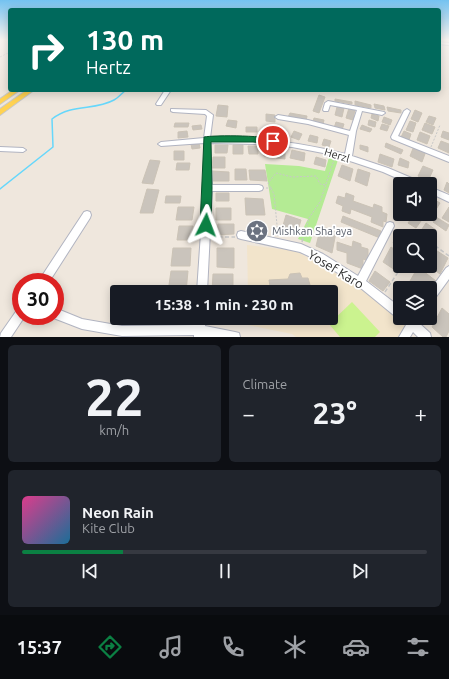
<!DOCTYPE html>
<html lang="en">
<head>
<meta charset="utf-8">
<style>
	body { margin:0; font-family:Ubuntu,sans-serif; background:#20242c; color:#f1f3f6; height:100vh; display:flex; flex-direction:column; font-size:15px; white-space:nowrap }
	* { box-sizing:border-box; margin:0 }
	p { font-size:13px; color:#9ea1a6 }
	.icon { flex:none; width:22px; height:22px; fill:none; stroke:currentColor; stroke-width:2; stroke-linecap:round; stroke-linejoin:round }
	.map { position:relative; height:337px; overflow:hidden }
	.panel { display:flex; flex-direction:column; gap:8px; padding:8px; background:#0d0f14; flex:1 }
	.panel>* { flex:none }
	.guide { position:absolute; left:8px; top:8px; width:433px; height:84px; border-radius:4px; box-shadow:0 2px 10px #0003; background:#00695c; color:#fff; overflow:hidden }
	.controls { position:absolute; left:393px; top:177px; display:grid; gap:8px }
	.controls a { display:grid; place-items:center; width:44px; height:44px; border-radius:4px; background:#171b24; box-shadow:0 2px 10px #0003; font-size:20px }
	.speed { position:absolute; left:12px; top:273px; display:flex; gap:8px; font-size:20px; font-weight:700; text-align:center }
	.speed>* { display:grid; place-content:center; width:52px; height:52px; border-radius:50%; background:#171b24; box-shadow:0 2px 10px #0003; line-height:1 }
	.speed .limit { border:6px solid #d22; background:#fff; color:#111 }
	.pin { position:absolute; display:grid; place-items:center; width:34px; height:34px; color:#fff; margin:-17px; border:2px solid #fff; border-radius:50%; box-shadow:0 1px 4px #0007 }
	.me { position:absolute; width:44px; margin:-22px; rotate:3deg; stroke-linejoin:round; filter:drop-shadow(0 0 3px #0008) }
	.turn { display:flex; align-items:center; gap:14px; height:84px; padding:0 12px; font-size:18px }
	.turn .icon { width:52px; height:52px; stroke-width:2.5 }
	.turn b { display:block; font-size:28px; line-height:34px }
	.big { font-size:30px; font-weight:700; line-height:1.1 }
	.panel .card { flex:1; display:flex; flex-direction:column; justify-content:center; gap:6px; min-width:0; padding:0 14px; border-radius:6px; background:#20242c }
	.panel .dial { align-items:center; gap:0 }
	.dial b { font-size:52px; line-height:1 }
	.song { display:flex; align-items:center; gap:12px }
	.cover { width:48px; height:48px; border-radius:6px; background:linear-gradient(135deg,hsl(330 70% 55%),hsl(200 70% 35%)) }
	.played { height:4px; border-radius:2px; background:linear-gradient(90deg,#0b8043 25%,#363941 25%) }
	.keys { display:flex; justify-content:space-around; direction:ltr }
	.heat { display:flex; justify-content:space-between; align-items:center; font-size:22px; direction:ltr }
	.panel .tiles { flex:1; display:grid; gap:8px; grid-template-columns:1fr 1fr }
	.card:last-child { grid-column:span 2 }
	.trip { position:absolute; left:110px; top:285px; width:228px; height:40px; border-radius:4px; background:#171b24; box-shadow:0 2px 10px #0003; font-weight:700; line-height:40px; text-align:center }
	.menu { display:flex; height:64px; justify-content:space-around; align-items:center; background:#090b0e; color:#9ea1a6 }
	.menu .icon { width:28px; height:28px }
	.menu .current { color:#0b8043 }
	.menu b { font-size:18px; color:#f1f3f6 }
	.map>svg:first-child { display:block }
</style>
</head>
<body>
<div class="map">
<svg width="449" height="337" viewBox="0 0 449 337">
	<rect width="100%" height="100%" fill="#efe7dd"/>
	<path fill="#f2e4cb" d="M247,245L296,251L358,286L413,330L408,337H296L292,334L248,325V318H331V292H248Z"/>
	<path fill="#b4eb94" d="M330,154L339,157L310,243L298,239L308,219L272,209L265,164L299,166L325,171Z"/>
	<path fill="#cbf38f" d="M352,302L380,332L375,337H340L329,324Z"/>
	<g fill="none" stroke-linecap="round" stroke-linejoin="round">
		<path stroke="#66d7fb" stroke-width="1" d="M125,91L126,90"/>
		<path stroke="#66d7fb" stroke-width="1.5" d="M0,189L53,147L52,119C73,103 94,111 114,100C118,98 122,93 126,90"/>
	</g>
	<path fill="#cac4bc" stroke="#cbc3b6" d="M319,95L325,97L319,113L313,111Z
		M335,99L352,102V104L335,101Z
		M355,101L371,105V108L355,105Z
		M374,104L384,106L385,110L375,108Z
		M218,105L228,106L227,117L216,116Z
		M337,107L344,108L342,117L335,115Z
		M387,107L401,110V113L388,111Z
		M349,108L355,109L353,120L346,118Z
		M415,110L422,113L418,122L411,119Z
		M290,113L307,116L306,121L288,117Z
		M266,114L275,115V122L266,121Z
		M372,114L379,116L378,121L371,118Z
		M429,116L436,118L433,125L426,122Z
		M384,117L392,120L390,125L382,122Z
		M314,118L324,120L323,124L313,122Z
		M228,120L237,121L236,128L226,126Z
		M369,120L376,122L375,127L368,125Z
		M410,121L416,123L413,132L406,130Z
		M336,122L344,124L342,130L334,128Z
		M175,123H189L188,127H174Z
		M425,123L435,127L432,134L422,130Z
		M382,124L389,126L387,131L380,129Z
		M201,125L202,129L193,130L192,126Z
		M362,125L372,129L370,132L360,129Z
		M246,127H257V132H246Z
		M187,131L188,137L178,138V132Z
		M294,131L302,134L299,140L291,137Z
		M404,131L411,134L409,140L401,137Z
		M443,131L449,133V140L441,137Z
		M268,132L280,133L279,137L268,135Z
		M420,132L430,136L427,144L417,140Z
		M310,135L318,137L317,143L308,141Z
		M324,139L331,141L329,147L322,145Z
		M441,141L449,144V153L438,148Z
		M199,143L200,148L192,149L191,144Z
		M386,143L403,150L401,154L385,147Z
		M215,145H228L227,153H215Z
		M233,145H243V154H233Z
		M360,145L368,147V152L360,149Z
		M248,146H258V154H249Z
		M263,146H271L273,156H264Z
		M414,146L426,151L422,162L410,156Z
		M277,147L285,148V159L276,158Z
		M292,150L305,153L304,161L290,158Z
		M174,151H184V160H174Z
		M380,154L394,159L392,167L378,162Z
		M213,157H225V168H212Z
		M316,157L326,160L325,167L314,164Z
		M400,158L409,162L408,168L398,165Z
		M150,160L160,161L153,184L142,183Z
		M177,163H190L189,170H176Z
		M342,165L353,169L350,181L338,176Z
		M423,166L433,170L428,181L418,176Z
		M235,169H246L247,180H235Z
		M358,169L370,173L367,186L355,181Z
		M249,170H265L267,181L250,180Z
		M212,171L229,172V181H211Z
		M447,182L449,184V193L444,190Z
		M147,189L159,190L153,213H140Z
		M216,193H229V201H216Z
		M346,193L354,196L353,201L373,208L374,204L382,207V212L387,214L386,222L383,221V227L371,222L372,217L351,209L350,214L342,211L343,206L336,203L338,196L345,198Z
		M166,196H181L180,203H165Z
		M430,197L440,203L435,211L430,208Z
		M245,198L263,199L265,215H246Z
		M178,207H194L192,220H176Z
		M449,207V222L442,218Z
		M216,208H231V220H216Z
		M286,215L301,220L297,234L282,229Z
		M343,216L381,231L380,238L341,222Z
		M413,216L421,221L416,228L408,223Z
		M436,217L449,225L446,231L433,222Z
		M426,223L436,230L431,239L430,236H426L420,232Z
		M218,224H234V234L217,235Z
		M179,226H193L192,240H177Z
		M321,226L336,232L332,253L316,246Z
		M399,231L406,236H400V247L393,243Z
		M353,241L361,244V247L368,249V261L363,259V269L347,263V253L337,250V242L352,247Z
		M391,247L400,253V260L395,270L383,262Z
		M431,247L448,258L440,274L429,266Z
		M173,248H191L190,266H171Z
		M217,248H234V268L217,267Z
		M418,267L436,281L430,292V288H419L410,281Z
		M171,271H188L186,292H168Z
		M375,271L390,282L383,291L369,281Z
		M300,273L302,278H308L312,292H302L301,289L280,290V292H271L269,280L288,279L290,274Z
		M213,274H233V292H212Z
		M442,308L449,314V331L446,337H443L432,327Z
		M214,318H234V324L214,323Z"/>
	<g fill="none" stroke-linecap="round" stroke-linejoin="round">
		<g stroke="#b1b4c1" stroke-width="2">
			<path id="minor" d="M439,42L449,43V45L439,44Z
				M165,90H171L161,105H157L156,104Z
				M328,101L384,112L385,113L382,115L362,111L356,131L352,156L388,168L421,182L422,184H410L383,172L353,162L323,153L292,147L261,144L210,143L212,185H259L262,186L263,188L262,190L259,191H212L207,292H197L204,188V143L161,146L158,144L161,142L204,138L207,116L205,114L173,112L171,111V109L206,110L213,115L210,138C256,137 301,142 345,154L349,135L308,124L278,119L275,117L278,115L308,120L350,131L357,110L330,105L328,111H324L323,110L325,103Z
				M407,109L410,111L398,136L449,156V162L392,139L391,137L404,111Z
				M0,147L23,148L26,150L23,152L0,151Z
				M430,187L449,195V202L430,193Z
				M87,211L90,212L91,215L90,218L49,282H38L84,212Z
				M390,222L393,223L394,226L366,281L400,307V318L396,317L357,285L317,260L300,252L241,239L238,238L237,235L238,232L241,231L301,244L323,254L358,276L387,223Z
				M449,266V279L433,301L430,303V290L446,268Z
				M55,308L82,319L122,326L195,325L196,318H206L205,326L235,332L239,333L240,337H194V335L122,336L82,329L51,317L55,316Z
				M21,309V316H25L11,337H0L1,333L17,310Z
				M401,318H421L419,323L430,333L431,337H418L413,332L410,337H399L406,325Z"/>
		</g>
		<g stroke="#c8c8c8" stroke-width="2">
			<path id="major" d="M13,90H20L0,104V99Z
				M27,90H34L0,115V109Z"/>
		</g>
		<path stroke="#c8c8c8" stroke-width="1" stroke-dasharray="2 1.5" stroke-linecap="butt" d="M0,57L10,52
			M431,147L440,125
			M266,188H273
			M278,235L274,194L268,183L276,173L292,177L316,176L320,184L326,185
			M304,235L309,218L320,202L334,160"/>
		<path stroke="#c8c8c8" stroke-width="1.5" stroke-dasharray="4 2.5" stroke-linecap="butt" d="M278,234V236
			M212,237H235
			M302,242L304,234
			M430,242L449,256
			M385,292L402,266"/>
		<use href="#minor" fill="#fff" fill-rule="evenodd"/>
		<use href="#major" fill="#ffd252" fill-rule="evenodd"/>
	</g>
	<linearGradient id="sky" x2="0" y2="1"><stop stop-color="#74c2f0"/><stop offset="0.45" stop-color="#f8f4f0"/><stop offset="1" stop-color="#f8f4f0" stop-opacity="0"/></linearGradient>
	<rect width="449" height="88" fill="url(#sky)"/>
	<path fill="#0b8043" stroke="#07532c" d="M204,137C214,135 272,135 277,141L273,144L253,142H211L212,188L211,225L209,228L206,230L202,228L200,225Z"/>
	<defs>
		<g id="synagogue-disc" transform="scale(1.15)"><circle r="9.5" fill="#6b7280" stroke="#fff"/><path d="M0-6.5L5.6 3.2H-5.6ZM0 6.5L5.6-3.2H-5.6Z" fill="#fff"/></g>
	</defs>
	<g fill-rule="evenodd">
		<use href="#synagogue-disc" x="257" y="231"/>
	</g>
	<g text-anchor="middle" stroke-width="3.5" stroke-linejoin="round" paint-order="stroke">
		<g font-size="11" fill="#2c2c2c" stroke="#fff">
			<text transform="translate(337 155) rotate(17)" y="4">Herzl</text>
		</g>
		<g font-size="11" fill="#5b616d" stroke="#fff" text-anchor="start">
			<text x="272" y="235">Mishkan Sha'aya</text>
		</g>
		<g font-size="13" fill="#2c2c2c" stroke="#fff">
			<text transform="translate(336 269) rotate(31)" y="5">Yosef Karo</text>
		</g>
	</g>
</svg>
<div class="controls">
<a><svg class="icon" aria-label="sound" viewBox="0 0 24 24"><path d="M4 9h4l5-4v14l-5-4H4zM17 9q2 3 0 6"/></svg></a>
<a><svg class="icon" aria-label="search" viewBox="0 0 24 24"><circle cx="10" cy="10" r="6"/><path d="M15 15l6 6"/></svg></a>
<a><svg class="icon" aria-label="layers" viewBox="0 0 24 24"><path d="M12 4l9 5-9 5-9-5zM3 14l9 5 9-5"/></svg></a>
</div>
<div class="speed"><div class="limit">30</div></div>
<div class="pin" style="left:273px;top:141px;background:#d93025"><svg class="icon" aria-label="arrive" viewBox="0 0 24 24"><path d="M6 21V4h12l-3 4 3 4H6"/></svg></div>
<svg class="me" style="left:206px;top:225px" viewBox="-20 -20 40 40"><path d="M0-17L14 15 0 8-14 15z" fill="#0b8043" stroke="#fff" stroke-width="4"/></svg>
<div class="trip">15:38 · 1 min · 230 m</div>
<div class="guide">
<div class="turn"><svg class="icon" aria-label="right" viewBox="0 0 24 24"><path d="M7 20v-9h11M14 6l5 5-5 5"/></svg><div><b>130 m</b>Hertz</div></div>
</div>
</div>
<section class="panel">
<div class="tiles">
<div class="card dial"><b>22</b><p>km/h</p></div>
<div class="card"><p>Climate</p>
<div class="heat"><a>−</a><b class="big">23°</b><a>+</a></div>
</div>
<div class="card">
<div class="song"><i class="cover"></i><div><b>Neon Rain</b><p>Kite Club</p></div></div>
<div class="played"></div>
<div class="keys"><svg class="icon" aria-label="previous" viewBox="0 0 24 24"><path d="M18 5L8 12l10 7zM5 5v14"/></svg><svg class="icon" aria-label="pause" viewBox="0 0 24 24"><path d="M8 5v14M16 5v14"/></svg><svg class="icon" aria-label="next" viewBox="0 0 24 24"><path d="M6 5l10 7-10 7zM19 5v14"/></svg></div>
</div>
</div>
</section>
<nav class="menu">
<b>15:37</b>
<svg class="icon current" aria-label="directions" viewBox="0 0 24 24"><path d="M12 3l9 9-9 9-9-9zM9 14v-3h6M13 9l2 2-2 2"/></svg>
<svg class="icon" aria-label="music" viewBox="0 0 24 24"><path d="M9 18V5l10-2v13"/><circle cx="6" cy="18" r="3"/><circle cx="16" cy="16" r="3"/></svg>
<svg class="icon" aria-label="phone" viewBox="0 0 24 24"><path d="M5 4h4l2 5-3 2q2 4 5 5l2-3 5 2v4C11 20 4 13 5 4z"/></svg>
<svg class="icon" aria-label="climate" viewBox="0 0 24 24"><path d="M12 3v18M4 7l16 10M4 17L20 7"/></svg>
<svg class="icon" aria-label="car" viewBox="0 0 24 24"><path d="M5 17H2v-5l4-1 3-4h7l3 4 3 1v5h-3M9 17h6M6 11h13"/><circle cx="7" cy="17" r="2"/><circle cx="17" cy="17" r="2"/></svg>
<svg class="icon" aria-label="filters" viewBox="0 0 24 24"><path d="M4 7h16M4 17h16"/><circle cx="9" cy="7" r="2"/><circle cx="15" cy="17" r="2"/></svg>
</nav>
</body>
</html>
